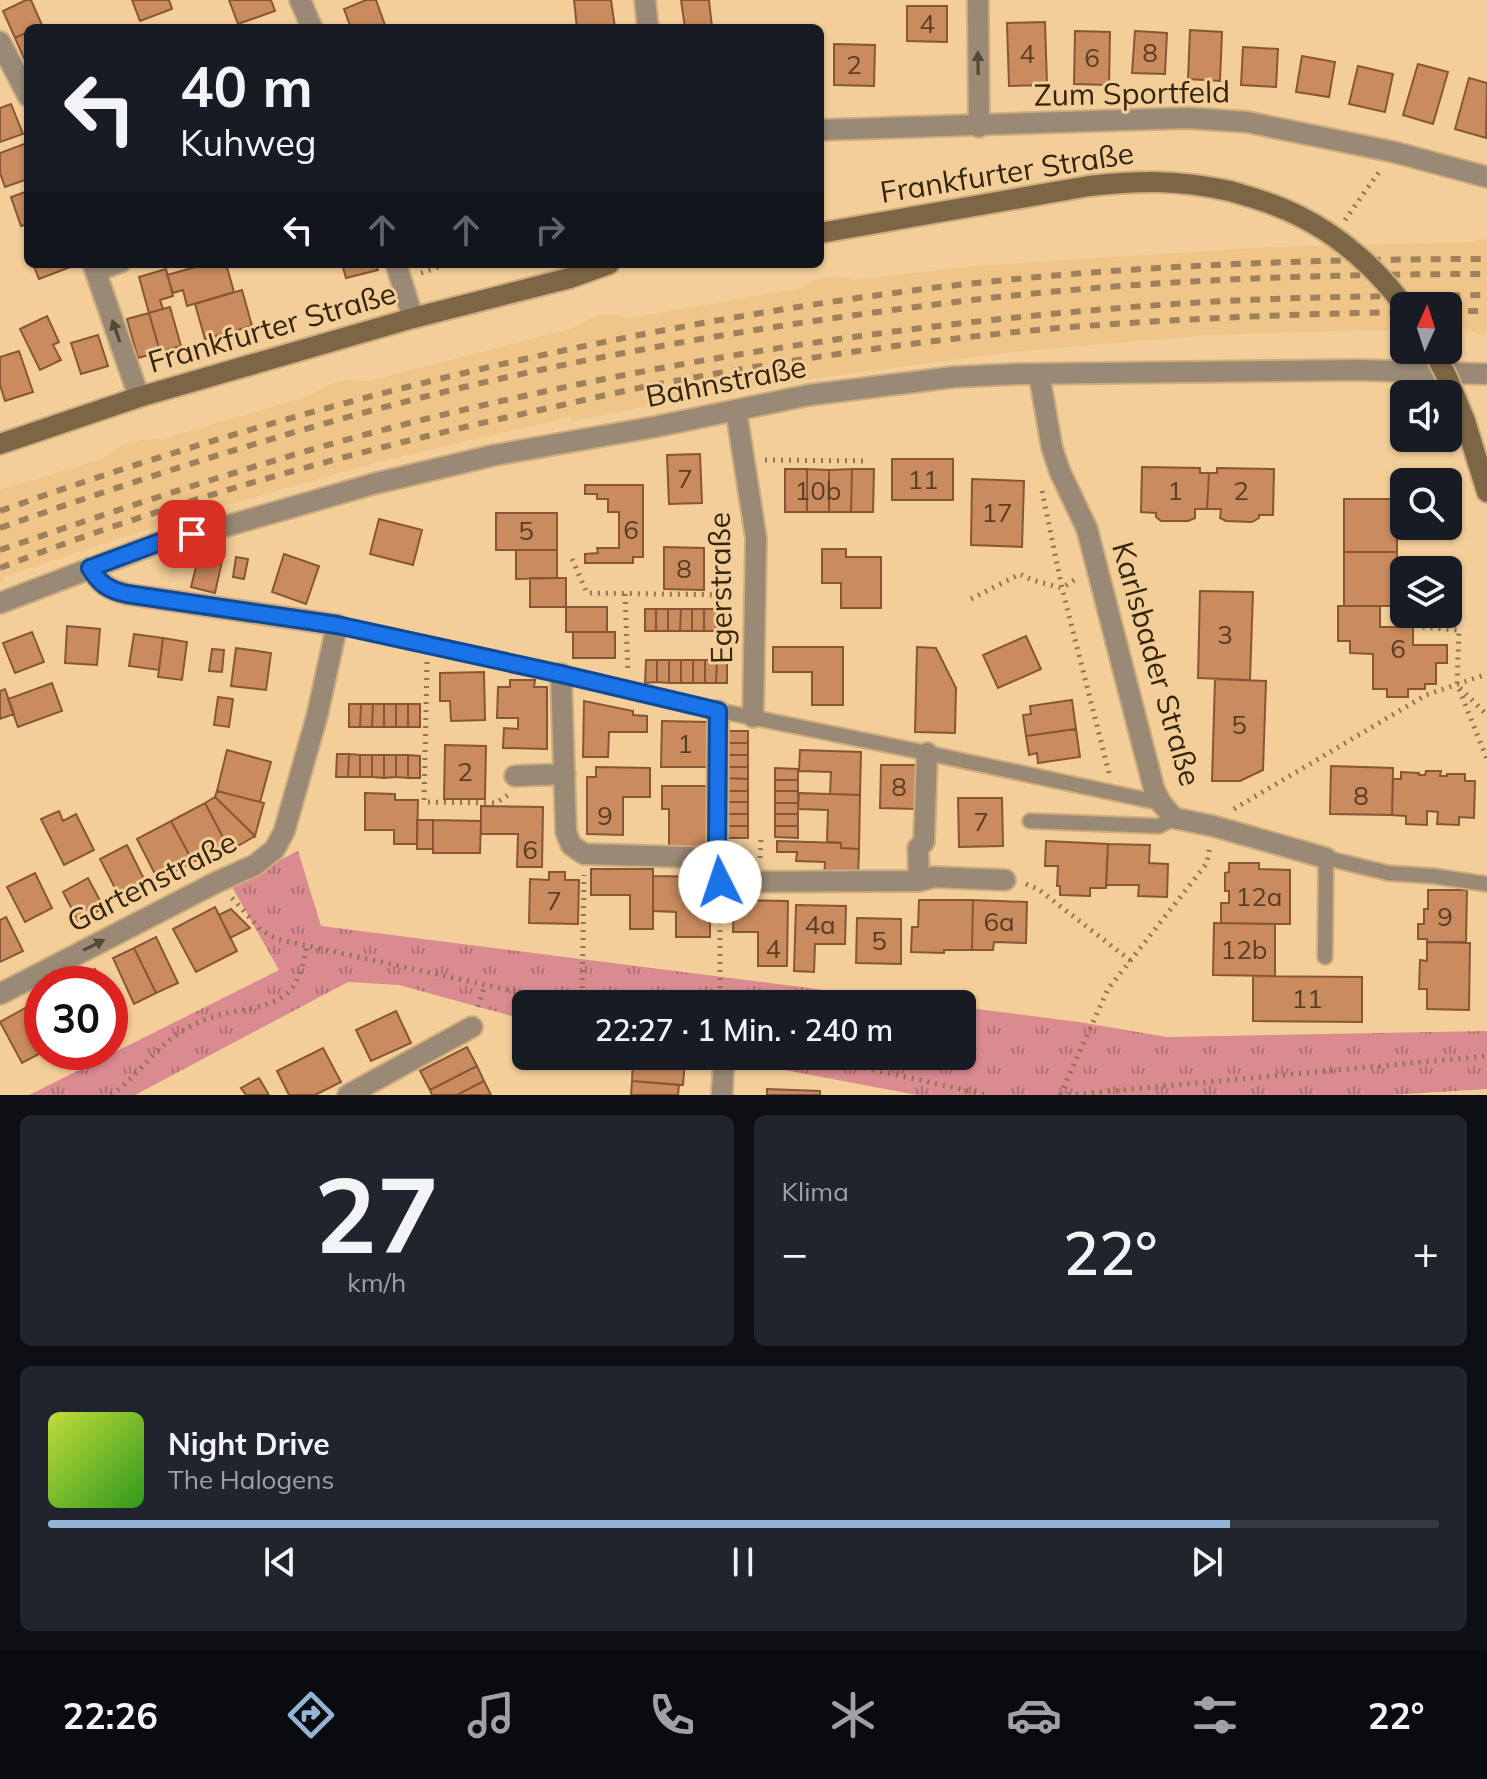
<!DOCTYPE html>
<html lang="de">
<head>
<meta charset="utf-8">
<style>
	body { margin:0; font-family:Mulish,sans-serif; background:#20242c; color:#f1f3f6; height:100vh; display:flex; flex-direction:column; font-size:30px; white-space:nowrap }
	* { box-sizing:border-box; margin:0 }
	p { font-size:26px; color:#9ea1a6 }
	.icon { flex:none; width:44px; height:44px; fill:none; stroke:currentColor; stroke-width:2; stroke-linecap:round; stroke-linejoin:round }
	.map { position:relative; height:1095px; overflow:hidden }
	.sheet { display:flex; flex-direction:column; gap:20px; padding:20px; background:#0d0f14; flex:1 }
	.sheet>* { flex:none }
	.banner { position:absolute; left:24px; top:24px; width:800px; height:244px; border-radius:12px; box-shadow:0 2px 6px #0004; background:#171b24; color:#f1f3f6; overflow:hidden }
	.needle { width:52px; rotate:3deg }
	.controls { position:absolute; left:1390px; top:292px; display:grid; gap:16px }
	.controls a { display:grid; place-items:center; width:72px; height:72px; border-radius:12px; background:#171b24; box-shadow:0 2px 6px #0004; font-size:40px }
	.speed { position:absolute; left:24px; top:966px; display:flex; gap:16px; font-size:40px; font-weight:700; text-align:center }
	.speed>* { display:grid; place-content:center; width:104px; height:104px; border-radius:50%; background:#171b24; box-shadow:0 2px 6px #0004; line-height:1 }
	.speed .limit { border:12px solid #d22; background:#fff; color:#111 }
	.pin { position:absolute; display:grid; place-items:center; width:68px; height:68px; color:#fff; margin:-34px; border-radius:16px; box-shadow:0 4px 12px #0006 }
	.me { position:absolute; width:88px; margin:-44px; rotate:356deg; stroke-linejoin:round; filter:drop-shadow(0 0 6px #0008) }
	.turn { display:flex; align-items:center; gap:28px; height:168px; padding:0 24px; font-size:36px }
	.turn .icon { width:104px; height:104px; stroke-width:2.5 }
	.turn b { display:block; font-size:56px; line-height:68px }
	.lanes { display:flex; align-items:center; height:76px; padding:0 24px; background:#0003; justify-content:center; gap:40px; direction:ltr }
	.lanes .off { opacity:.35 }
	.big { font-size:60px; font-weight:600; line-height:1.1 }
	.sheet .widget { flex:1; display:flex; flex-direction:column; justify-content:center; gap:12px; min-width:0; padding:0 28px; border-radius:12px; background:#20242c }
	.sheet .dial { align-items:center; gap:0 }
	.dial b { font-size:104px; line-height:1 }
	.song { display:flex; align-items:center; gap:24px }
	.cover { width:96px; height:96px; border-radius:12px; background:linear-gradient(135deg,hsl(70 70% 55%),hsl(110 70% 35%)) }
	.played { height:8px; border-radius:4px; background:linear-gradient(90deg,#94b3d9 85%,#363941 85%) }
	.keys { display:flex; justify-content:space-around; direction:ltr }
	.heat { display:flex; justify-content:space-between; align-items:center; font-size:44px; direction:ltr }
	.sheet .tiles { flex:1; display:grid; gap:20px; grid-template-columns:1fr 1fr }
	.widget:last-child { grid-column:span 2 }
	.trip { position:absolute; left:512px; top:990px; width:464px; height:80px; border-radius:12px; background:#171b24; box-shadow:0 2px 6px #0004; font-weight:600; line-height:80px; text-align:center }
	.menu { display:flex; height:128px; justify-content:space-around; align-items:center; background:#090b0e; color:#9ea1a6 }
	.menu .icon { width:56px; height:56px }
	.menu .on { color:#94b3d9 }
	.menu b { font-size:36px; color:#f1f3f6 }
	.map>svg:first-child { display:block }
</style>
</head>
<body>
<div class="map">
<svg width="1487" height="1095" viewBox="0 0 1487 1095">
	<defs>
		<pattern id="park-tufts" width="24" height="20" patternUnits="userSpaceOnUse" patternTransform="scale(2)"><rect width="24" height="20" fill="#d98b90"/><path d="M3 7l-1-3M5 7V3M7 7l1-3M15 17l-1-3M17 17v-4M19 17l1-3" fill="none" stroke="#b17174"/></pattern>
	</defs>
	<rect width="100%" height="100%" fill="#f4ce99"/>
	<path fill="#f0c58a" d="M1487,238V335H1480L1461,327H1448V306H1404V329L1210,335L1010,352L743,388L572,421L570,417L374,463L181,518L3,577V582L0,583V490L102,459L122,445L143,440L163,439L312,395L330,384L348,380L370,381L573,328L596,316L611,314L630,318L801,288L815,280L837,277L855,280L973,266L1272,247L1473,242Z"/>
	<path fill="url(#park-tufts)" d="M298,851L321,926L935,1004H526V1020L399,985L348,982L135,1095H29L279,970L231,885Z
		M962,1007L1079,1022L1167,1037L1487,1031V1089L1391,1095H917L710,1056H962Z"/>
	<path fill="#ca8b5f" stroke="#875735" stroke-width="2" d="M26,0H31L42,25L36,28H28V32L15,38L3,11Z
		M132,0H169L172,9L140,21Z
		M229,0H271L275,11L238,24Z
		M366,0H376L386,28H351L344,9Z
		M574,0H611L615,28H577Z
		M681,0H709L712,27L685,28Z
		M907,6H947V42L907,41Z
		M1045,22L1047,85L1009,86L1007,23Z
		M1190,30L1222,32L1220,81L1188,79Z
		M1075,31L1110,32L1109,85L1074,84Z
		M1135,31L1167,33L1165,74L1132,73Z
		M28,32V64L27,65L15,38Z
		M834,44L875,45L874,86L834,85Z
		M1243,47L1278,49L1276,87L1241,85Z
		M1302,56L1335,62L1329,97L1296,92Z
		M1418,64L1448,72L1433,124L1403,115Z
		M1358,66L1393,74L1385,112L1349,104Z
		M1469,78L1487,83L1486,138L1455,129Z
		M11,104L23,134L0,142V108Z
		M27,143L28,179L5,187L0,173V153Z
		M28,191V224L21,226L11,197Z
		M33,264H73V266L39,279Z
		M206,264H226L234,292L187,306L183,290L173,293L167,275Z
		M342,264H376L378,270L346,278Z
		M166,269L173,296L160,300L163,309L149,313L139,277Z
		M242,290L252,326L205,339L195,304Z
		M170,307L181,346L160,352L149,313Z
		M149,313L160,352L138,358L127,319Z
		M47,316L59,342L53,345L61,360L40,370L20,329Z
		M98,335L108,366L81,374L71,343Z
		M19,351L33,392L5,401L0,385V357Z
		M700,454L702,503L669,504L667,455Z
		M892,459H953V500H892Z
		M1142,467L1200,468V473H1209L1207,509H1195V518L1188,521H1161L1156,517V513L1141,512Z
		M1217,468L1274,469L1273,515H1259V518L1252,522L1226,521L1220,518L1221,509H1207L1209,473H1217Z
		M785,469H807V512H785Z
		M807,469L829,470V512H807Z
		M852,469L851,512H829V470Z
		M852,469H874L873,512H851Z
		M972,479L1024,481L1022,547L971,545Z
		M585,485H643V557H633V563H585V554L598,553L597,548H619V512H608V499H597V494H585Z
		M1344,499H1397V552H1344Z
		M496,513H557V550H496Z
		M379,519L422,530L413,565L370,554Z
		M664,547L704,548V590L664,589Z
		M822,549H846V557H881V608H841V583H822Z
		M516,550H557V578L516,579Z
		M1344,552H1397L1396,606H1344Z
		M284,554L319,566L306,604L272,592Z
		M199,555L222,561L215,593L191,587Z
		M236,557L248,559L244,579L233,577Z
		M530,578H566V607H530Z
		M1200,591L1253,592L1250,680L1198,678Z
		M1338,606H1380V627H1413V645H1447V663H1436V684H1425V689H1408V697H1387V689H1373V654L1350,653V641H1338Z
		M566,607H607V632H566Z
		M645,609H656V631H645Z
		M656,609H668V631H656Z
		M668,609H681L680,631H668Z
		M681,609H692V631H680Z
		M692,609H704V631H692Z
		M704,609H716V631H704Z
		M716,609H727V632L716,631Z
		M67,626L100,629L97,665L65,663Z
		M32,632L44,662L15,673L3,643Z
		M573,632H615V658H573Z
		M134,634L163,638L159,670L129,666Z
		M1026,636L1041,669L998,688L983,655Z
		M163,638L187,642L182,680L158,677Z
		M773,647H843V705H812V672H773Z
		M917,647L936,648L956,688L955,733L915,732Z
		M236,648L271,653L266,690L231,686Z
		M212,649L224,650L222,672L209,671Z
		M646,660H657V682L645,683Z
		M657,660H669V683L657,682Z
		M669,660H681V683H669Z
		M681,660H693V683H681Z
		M693,660H705V683H693Z
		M705,660H717L716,683H705Z
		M717,660L727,661V683H716Z
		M484,672L485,720L451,721L450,701H440V673Z
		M1215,679L1266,681L1263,770L1240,781H1212Z
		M510,680H535L534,687H547V749L503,748L504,728L518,729V718H497L498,687H510Z
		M52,683L62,711L18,727L8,699Z
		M5,689L14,714L0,719V691Z
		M218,697L233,699L229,727L214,725Z
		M1072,700L1076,729L1026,736L1023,715L1031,714L1030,706Z
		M584,701L633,711V715L647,716V732H609L608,757H583Z
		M349,704H361L360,727H349Z
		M361,704H373L372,727H360Z
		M373,704H384V727H372Z
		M384,704H396V727H384Z
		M396,704H408V727H396Z
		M408,704H420V727H408Z
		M662,721L708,722L707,767H661Z
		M1076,729L1080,757L1038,763L1037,753L1029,755L1026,736Z
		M724,731H748V743H724Z
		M724,743H748V755H724Z
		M445,745L486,746L485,799H444Z
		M227,750L271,762L260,802L217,791Z
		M800,750L861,752L860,795L830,794L831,772L799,771Z
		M337,754H349L348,777H336Z
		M349,754L360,755V777H348Z
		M360,755H372V777H360Z
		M372,755H384V778L372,777Z
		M384,755H396V777L384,778Z
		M396,755H408V778L396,777Z
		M408,755L420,756V778H408Z
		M724,755H748V767H724Z
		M881,765H918L917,809L880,808Z
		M1331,766L1393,768L1392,815L1330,814Z
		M596,767L650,768V797H623V835L587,834V777H596Z
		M724,767H748V779L724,778Z
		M775,768L798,769V780H775Z
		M1426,771H1441L1440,776H1447V774H1465V781H1475L1474,818L1459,817V825L1437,824L1438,812L1427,811V825L1406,824V816L1392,815L1393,779H1401V772L1419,773V775H1425Z
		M724,778L748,779V791H724Z
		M775,780H798V791H775Z
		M662,786H707V847H669V809H662Z
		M217,791L264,803L255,836L215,797Z
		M724,791H748V802H724Z
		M775,791H798V803H775Z
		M365,793L395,794V800H418L417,844H394V830H365Z
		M799,793L860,795L859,849L841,848V843L827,842L828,810L798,809Z
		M215,797L255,836L236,847L233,841L227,845L205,803Z
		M958,798H1002L1003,846L959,847Z
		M724,802H748V814H724Z
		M205,803L227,845L193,862L171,821Z
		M775,803H798V814H775Z
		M481,806L543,807L542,867H517L518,834H481Z
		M59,811L63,821L76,814L94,850L64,865L41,819Z
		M724,814H748V826H724Z
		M775,814H798V826H775Z
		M417,820H433V849H417Z
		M433,820L481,821L480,853H433Z
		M171,821L193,862L158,880L137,839Z
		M724,826H748V838H724Z
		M775,826H798V838L775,837Z
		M777,841L841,843V848L859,849L858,878L824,877L825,862L796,861L797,852H777Z
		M1046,841L1108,844L1106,888H1090V896L1060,895V886H1057L1058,866H1045Z
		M1108,844L1150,845L1149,863L1168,864L1167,897L1138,896L1139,885H1106Z
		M127,845L146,883L119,896L100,859Z
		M1229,863H1259V869L1290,870V924L1221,923V903H1229V891H1225V873L1229,872Z
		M591,869H653V929H630V895H591Z
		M549,872H565V880H579L578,924L529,923L530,879L549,880Z
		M35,873L52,908L25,922L7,887Z
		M653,876L710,877V937H676V912L653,911Z
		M88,878L104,908L78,921L63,892Z
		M1428,890H1467L1466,942H1427V939H1418V924H1424V909H1428Z
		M734,900L788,901L787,966H758V932H733Z
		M919,900H973L972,950H944V953L911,952L912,927H918Z
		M973,900L1027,902L1026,943L994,942L993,950H972Z
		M796,905L846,906L845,944H815L814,972L794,971Z
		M215,907L237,951L196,972L173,929Z
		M231,909L250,928L230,938L219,915Z
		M6,917L23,951L0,962V920Z
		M857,918L901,919V964L856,963Z
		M1214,923L1275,924V976L1213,975Z
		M156,937L178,983L156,993L134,948Z
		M1427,942L1470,943L1469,1010L1427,1009V989H1419L1420,960L1427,961Z
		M134,948L156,993L134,1004L113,958Z
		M95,969L102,984H63Z
		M1253,976L1362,977V1022L1253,1021Z
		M36,1002L42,1013L43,1052L22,1063L0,1022Z
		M396,1011L411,1043L371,1061L356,1030Z
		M467,1047L477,1066L430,1090L420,1071Z
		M323,1048L341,1082L315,1095H289L277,1071Z
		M633,1056L685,1060L683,1085L632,1081Z
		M477,1066L484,1081L457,1095H432L430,1090Z
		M259,1078L269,1095H246L241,1088Z
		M484,1081L491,1095H457Z
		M632,1081L679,1085L678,1095H631Z
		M767,1089L820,1091V1095H767Z"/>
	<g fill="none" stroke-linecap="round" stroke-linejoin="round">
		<g stroke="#cdac7d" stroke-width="18">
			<path id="lane" d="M97,274L123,264
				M337,625L561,674L706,708L927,753L1161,803
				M1030,821L1159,826L1174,818
				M1325,957L1326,858L1388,873L1433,876L1487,884"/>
		</g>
		<g stroke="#cdac7d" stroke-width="24">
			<path id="street" d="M300,0L312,28
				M645,0L648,28
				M978,0L979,127
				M0,42L28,96
				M820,130L1187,118L1247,122L1306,134L1394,152L1487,177
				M93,264L139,397
				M396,264L413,318
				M1039,374L1052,448L1060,472L1087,529L1154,789L1161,803L1174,818L1213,826L1326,858
				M736,410L756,538L753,717
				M0,603L168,539L216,529L373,484L495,455L654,427L809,395L954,377L1017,374L1358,370L1487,374
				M561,674L566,832L571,845L584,854L717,858
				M718,711L717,858L720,882L919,881L918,848L924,842L927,753
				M515,776L565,774
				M919,881L934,877L1005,880
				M0,994L217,882L255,865L274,850L284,832L317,716L337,625L127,594C108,589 100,584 90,568
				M348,1095L472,1027
				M722,1095L724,1056"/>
		</g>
		<g stroke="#cdac7d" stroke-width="24">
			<path id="secondary" d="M820,233L1089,186C1142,180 1178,180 1230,191
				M1465,421L1487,492
				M0,444L139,397L413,318L570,278L609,264"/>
		</g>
		<path stroke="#8f7651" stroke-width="5" stroke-dasharray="2 6" stroke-linecap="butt" d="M1345,220L1381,169
			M421,273L448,264
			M765,460L869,461
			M1042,491L1062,588L1109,773
			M572,559L587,593L734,595
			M625,594L628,673
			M971,599L1020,574L1032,580L1062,588L1079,577
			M1417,614L1420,627L1459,630L1457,684L1487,759
			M427,662L424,802L496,803L508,795
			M1460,688L1487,715
			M1234,809L1426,695L1487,674
			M760,858L761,839
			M1026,884L1038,889L1131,961
			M232,898L261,930L276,939L573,1004
			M582,1004L584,875
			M720,1004V903
			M478,1007L485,985
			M810,1056L988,1095
			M111,1095C137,1077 153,1050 179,1033C191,1025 205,1019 219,1015C243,1008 276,1009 293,987C301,975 304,960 307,946
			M1060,1095L1108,989L1207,863L1210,844
			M1068,1095L1487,1056"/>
		<use href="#lane" stroke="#9a8a75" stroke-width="14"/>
		<use href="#street" stroke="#9a8a75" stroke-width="20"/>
		<use href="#secondary" stroke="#7d6646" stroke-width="20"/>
		<path stroke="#9d825b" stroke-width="6" stroke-dasharray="10 10" stroke-linecap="butt" d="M1448,311H1487
			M0,511C302,403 614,328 932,288C1116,266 1302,259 1487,259
			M0,528C113,488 226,451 341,419C536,364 739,329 939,304C1121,281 1304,274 1487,274
			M0,550C123,508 245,467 371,433C629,365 894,324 1159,305C1268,297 1378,296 1487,295
			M0,568C163,504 333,457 504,418C555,407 607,394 659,384C790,359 925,340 1058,328C1174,319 1289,314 1404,312"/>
		<g stroke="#cdac7d" stroke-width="24" stroke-linecap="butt">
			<path id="secondary-bridge" d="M1230,191C1254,198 1278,205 1301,217C1341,237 1378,270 1404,306
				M1433,350L1447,377L1465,421"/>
		</g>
		<use href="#secondary-bridge" stroke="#7d6646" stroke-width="20"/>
	</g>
	<defs><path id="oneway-solid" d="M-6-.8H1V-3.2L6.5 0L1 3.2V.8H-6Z" transform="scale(2)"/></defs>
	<g fill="#574833">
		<use href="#oneway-solid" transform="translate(978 63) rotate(-91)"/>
		<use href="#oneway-solid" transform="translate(116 331) rotate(-109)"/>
		<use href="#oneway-solid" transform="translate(94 945) rotate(-27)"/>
	</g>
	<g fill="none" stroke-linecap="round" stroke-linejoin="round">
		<g stroke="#114b97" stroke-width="20">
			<path id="route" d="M192,534L168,539L90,568C100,584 108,590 127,594L337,625L561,674L718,711L717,858L720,882"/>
		</g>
		<use href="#route" stroke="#1a73e8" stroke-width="14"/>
	</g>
	<g text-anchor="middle" stroke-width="6" stroke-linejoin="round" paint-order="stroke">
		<g font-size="26" fill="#593e23">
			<text x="927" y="33">4</text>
			<text x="1150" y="62">8</text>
			<text x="1027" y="63">4</text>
			<text x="1092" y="67">6</text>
			<text x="854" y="74">2</text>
			<text x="685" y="488">7</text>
			<text x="923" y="489">11</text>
			<text x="818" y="500">10b</text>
			<text x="1175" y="500">1</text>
			<text x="1241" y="500">2</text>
			<text x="997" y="522">17</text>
			<text x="631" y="539">6</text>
			<text x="526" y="540">5</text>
			<text x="684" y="578">8</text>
			<text x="1225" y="644">3</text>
			<text x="1398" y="658">6</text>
			<text x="1239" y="734">5</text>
			<text x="685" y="753">1</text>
			<text x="465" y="781">2</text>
			<text x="899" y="796">8</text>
			<text x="1361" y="805">8</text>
			<text x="605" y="825">9</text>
			<text x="981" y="831">7</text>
			<text x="530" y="859">6</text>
			<text x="1259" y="906">12a</text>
			<text x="554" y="910">7</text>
			<text x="1445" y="926">9</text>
			<text x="999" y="931">6a</text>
			<text x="820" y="934">4a</text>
			<text x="879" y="950">5</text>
			<text x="773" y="958">4</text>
			<text x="1244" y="959">12b</text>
			<text x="1307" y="1008">11</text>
		</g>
		<g font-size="30" fill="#33250f" stroke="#f4ce99">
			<text transform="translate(1132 94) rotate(-1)" y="10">Zum Sportfeld</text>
			<text transform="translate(1007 173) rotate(-9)" y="10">Frankfurter Straße</text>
			<text transform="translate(272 328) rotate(-16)" y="10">Frankfurter Straße</text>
			<text transform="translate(726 382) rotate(-11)" y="10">Bahnstraße</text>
			<text transform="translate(721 588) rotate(-91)" y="10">Egerstraße</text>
			<text transform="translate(1156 664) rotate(74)" y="10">Karlsbader Straße</text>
			<text transform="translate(152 882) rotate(-27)" y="10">Gartenstraße</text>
		</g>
	</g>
</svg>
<div class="controls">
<a><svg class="needle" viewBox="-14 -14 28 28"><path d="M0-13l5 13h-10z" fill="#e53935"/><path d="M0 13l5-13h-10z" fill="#9ea1a6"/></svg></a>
<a><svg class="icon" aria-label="sound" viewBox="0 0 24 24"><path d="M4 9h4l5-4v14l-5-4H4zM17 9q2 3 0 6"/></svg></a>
<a><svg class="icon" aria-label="search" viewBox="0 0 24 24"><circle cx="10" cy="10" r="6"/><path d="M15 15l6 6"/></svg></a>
<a><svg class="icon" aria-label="layers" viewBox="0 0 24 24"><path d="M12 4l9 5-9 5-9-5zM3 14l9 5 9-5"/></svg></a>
</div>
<div class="speed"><div class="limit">30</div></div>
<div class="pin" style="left:192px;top:534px;background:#d93025"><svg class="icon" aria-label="arrive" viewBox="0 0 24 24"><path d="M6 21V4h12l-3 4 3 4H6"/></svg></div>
<svg class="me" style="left:720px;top:882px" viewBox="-20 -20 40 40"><circle r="19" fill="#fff"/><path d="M0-13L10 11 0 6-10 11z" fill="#1a73e8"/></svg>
<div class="trip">22:27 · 1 Min. · 240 m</div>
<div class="banner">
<div class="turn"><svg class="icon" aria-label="left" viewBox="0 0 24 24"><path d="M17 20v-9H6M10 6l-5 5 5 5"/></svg><div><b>40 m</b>Kuhweg</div></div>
<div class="lanes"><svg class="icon" aria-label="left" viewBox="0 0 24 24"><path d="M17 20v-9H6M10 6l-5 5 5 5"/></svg><svg class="icon off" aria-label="ahead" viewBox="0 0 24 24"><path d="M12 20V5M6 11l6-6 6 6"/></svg><svg class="icon off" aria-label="ahead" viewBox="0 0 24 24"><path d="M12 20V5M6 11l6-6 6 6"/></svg><svg class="icon off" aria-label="right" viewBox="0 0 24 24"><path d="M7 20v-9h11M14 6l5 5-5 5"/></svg></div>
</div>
</div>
<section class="sheet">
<div class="tiles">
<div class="widget dial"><b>27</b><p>km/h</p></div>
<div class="widget"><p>Klima</p>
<div class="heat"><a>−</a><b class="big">22°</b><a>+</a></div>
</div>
<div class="widget">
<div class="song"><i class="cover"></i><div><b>Night Drive</b><p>The Halogens</p></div></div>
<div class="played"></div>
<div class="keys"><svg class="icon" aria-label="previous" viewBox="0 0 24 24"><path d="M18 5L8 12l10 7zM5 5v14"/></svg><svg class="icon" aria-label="pause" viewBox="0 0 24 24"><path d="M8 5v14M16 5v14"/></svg><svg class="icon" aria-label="next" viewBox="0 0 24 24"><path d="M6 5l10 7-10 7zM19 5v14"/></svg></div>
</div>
</div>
</section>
<nav class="menu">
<b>22:26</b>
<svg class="icon on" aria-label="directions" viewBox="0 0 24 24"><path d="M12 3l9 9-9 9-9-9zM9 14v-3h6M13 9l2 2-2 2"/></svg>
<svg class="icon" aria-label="music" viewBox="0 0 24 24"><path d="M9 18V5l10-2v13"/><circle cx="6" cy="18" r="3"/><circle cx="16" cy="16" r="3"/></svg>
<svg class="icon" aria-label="phone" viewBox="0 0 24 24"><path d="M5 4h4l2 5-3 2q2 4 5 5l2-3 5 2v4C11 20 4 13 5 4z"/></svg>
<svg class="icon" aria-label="climate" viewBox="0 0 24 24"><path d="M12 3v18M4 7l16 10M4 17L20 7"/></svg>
<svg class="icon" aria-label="car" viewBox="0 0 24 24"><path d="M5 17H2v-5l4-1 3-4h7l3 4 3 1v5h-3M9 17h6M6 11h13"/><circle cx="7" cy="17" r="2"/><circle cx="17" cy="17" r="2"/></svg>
<svg class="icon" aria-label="filters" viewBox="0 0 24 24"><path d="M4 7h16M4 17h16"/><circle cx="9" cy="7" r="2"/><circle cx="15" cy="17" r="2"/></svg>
<b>22°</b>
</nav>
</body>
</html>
